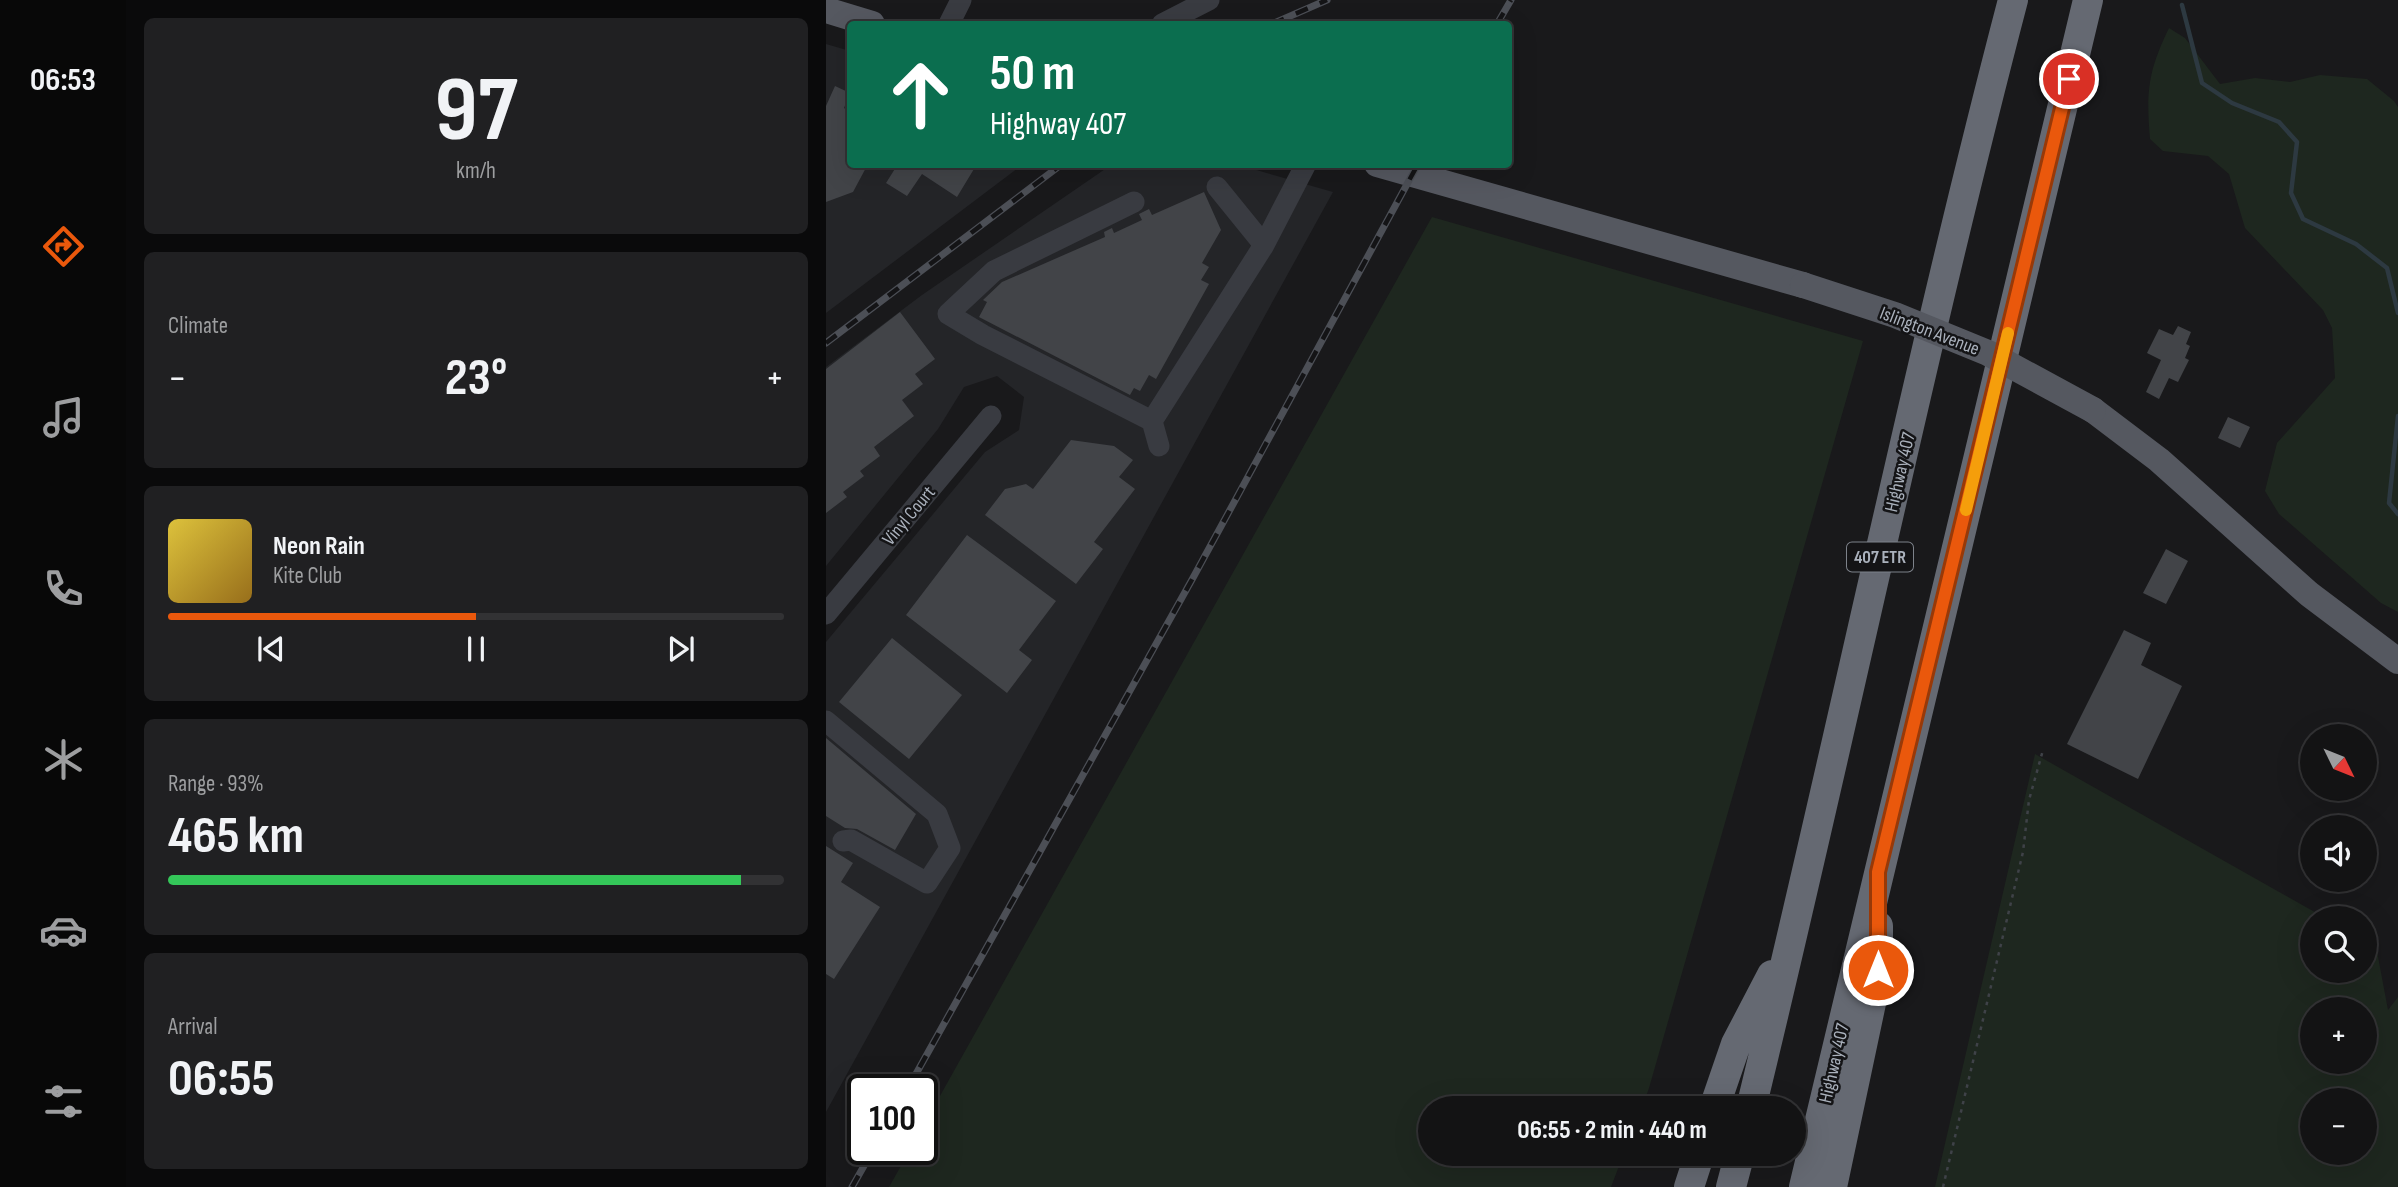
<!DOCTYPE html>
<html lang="en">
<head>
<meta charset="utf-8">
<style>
	body { margin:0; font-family:"Sofia Sans Condensed",sans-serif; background:#202022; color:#f1f3f6; height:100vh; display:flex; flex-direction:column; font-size:26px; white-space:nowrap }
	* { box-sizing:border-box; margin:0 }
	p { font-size:23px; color:#9d9ea0 }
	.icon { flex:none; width:38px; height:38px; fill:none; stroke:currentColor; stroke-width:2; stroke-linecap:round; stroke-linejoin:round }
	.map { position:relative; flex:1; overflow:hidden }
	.sheet { display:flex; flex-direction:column; gap:18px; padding:18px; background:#0a0a0b; width:700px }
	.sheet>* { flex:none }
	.guide { position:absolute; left:21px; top:21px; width:665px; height:147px; border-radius:7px; box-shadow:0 7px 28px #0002,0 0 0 2px #323234; background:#0b6e4f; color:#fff; overflow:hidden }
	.needle { width:46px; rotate:133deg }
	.tools { position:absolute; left:1474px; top:724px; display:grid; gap:14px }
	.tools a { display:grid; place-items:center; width:77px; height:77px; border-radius:50%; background:#131314; box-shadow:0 7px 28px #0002,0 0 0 2px #323234; font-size:35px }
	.speed { position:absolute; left:21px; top:1074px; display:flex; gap:14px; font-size:35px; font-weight:700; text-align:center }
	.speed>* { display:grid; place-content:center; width:91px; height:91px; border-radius:50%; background:#131314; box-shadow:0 7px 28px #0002,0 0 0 2px #323234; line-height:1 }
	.speed .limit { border:4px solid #111; border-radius:10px; background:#fff; color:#111 }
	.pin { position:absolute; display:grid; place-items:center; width:60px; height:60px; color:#fff; margin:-30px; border:4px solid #fff; border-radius:50%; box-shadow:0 2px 7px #0007 }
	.me { position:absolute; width:77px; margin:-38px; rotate:0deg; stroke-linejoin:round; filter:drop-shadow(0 0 5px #0008) }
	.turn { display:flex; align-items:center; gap:24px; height:147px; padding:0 28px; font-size:32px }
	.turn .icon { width:91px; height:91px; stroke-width:2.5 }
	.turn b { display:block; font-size:49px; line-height:60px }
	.big { font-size:52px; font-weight:700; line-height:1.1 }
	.sheet .tile { flex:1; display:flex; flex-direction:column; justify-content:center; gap:10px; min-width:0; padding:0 24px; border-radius:10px; background:#202022 }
	.sheet .dial { align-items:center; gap:0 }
	.dial b { font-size:91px; line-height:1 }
	.song { display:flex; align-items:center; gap:21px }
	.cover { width:84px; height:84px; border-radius:10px; background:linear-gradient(135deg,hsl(50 70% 55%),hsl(40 70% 35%)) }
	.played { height:7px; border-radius:4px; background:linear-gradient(90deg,#ea580c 50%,#323234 50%) }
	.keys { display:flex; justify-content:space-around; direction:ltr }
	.heat { display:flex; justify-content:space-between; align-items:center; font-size:38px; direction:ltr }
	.charge { height:10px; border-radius:5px; background:linear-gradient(90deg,#34c759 93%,#323234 0) }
	.trip { position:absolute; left:592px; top:1096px; width:388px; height:70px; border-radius:35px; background:#131314; box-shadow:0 7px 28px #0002,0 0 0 2px #323234; font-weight:700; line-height:70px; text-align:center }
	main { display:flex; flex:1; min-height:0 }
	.dock { display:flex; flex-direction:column; width:126px; justify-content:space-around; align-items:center; background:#080808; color:#9d9ea0 }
	.dock .icon { width:49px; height:49px }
	.dock .on { color:#ea580c }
	.dock b { font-size:32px; color:#f1f3f6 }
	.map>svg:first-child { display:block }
</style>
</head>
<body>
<main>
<nav class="dock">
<b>06:53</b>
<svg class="icon on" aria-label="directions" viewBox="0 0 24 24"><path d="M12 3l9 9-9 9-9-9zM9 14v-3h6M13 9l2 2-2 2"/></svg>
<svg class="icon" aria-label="music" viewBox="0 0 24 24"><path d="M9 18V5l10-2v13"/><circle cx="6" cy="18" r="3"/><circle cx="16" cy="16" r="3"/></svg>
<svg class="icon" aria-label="phone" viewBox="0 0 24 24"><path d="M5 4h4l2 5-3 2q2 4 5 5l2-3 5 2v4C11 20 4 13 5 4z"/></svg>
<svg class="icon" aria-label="climate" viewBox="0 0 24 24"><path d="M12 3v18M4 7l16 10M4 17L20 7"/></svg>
<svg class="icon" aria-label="car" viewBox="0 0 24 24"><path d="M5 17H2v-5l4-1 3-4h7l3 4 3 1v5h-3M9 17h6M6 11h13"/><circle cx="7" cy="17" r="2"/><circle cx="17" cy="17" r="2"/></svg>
<svg class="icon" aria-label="filters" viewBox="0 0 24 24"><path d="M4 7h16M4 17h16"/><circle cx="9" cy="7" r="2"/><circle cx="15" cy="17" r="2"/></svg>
</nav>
<section class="sheet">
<div class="tile dial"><b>97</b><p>km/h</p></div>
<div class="tile"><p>Climate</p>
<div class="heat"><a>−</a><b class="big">23°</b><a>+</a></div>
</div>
<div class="tile">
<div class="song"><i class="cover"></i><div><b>Neon Rain</b><p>Kite Club</p></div></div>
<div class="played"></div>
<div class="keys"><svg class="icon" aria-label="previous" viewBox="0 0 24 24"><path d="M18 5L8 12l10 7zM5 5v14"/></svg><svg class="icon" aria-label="pause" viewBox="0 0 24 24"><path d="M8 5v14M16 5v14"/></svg><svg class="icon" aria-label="next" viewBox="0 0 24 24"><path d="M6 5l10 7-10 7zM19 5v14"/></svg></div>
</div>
<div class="tile"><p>Range · 93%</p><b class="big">465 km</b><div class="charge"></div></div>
<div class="tile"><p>Arrival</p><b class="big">06:55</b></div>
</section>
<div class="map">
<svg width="1572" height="1187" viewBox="0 0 1572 1187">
	<rect width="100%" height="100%" fill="#19191b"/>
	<path fill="#242528" d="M0,44L24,51V164L196,165L0,313Z
		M285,165H413L507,192L0,1112V642L159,452L193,430L198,397L171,376L138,387L112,429L0,566V367L96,295Z"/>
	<path fill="#1e271f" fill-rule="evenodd" d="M1343,28L1359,38L1394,84L1429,78L1464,82L1494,75L1541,79L1568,101L1572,107V612L1555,603L1453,514L1439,491L1451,443L1509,378L1506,328L1497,310L1419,228L1403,174L1382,156L1337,151L1324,139C1320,92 1322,71 1343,28Z
		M606,217L1037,341L823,1088L816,1108H604V1153H798L785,1187H63L84,1150H96V1128Z
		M1209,754L1501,919H1486V971H1538V940L1550,946L1562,1010L1572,997V1187H1109ZM1486,1010H1538V1062H1486ZM1486,1101H1538V1153H1486Z"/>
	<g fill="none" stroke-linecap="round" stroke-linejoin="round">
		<path stroke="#2d3941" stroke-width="4.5" d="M1356,5L1376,83L1406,103L1453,122L1471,142L1465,193L1477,219L1530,244L1561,268L1572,313
			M1572,416L1563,503L1572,514"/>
	</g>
	<path fill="#424448" d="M9,86L24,93L18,108L24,112V164H42L27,192L0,202V106Z
		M72,164H151L131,197L96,174L81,196L60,183Z
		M378,192L395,230L376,263L383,267L375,280L383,284L330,379L323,375L314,391L308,388L304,395L153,317L161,302L157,300L176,282L279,237L278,232L286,228L288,233L316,220L313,214L323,209L326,215Z
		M74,312L109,359L89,374L97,384L76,400L88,416L48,447L54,456L34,471L38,476L17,492L21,497L0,513V369Z
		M1352,326L1365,332L1360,344L1364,346L1359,358L1363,360L1352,382L1343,378L1333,399L1320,392L1335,360L1321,353L1333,329L1347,335Z
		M1402,417L1424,427L1414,448L1392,438Z
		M245,440L288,446L307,460L293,477L309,489L268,542L277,549L250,584L159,515L179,489L200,484L207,489Z
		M141,535L230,601L193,650L206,660L181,693L80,615Z
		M1340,549L1362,561L1340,604L1317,593Z
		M1298,630L1325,643L1315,665L1356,686L1312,779L1241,744Z
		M66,638L136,695L83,759L13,702Z
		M0,738L90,814L69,850L31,829L19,828L0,816Z
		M0,846L27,863L15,882L54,907L8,979L0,974Z"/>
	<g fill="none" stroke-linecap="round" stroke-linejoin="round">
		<path stroke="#3f4248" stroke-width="2.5" stroke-dasharray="3.5 5" stroke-linecap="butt" d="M1117,1187L1197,852L1203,800L1217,750"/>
		<path stroke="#393b41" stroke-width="21" d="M123,24L135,0
			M336,24L383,0
			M391,187L438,245
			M308,202L168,271L122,314L157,335L326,421
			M333,446L326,421L438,245L480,164
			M0,614L165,416
			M0,721L111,814L124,848L101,883L25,840L17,841"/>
		<path stroke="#555860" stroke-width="26" d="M0,10L46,24
			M551,164L977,285
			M1267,410L1333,460L1483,594L1572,661"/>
		<path stroke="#656972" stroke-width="30" d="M888,1108L910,1044L946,975
			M925,1108C1015,739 1091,367 1187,0
			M863,1187L874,1153
			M905,1187L914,1153
			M978,1187L1262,0
			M1006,1187L1052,970V926"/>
		<g stroke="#4c4f56" stroke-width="7">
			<path id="rail" d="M446,24L501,0
				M671,24L685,0
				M0,343L236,164
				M81,1090L368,576L592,164
				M26,1187L47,1150"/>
		</g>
		<use href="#rail" stroke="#141416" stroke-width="4.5" stroke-dasharray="13" stroke-linecap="butt"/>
		<path stroke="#555860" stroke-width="26" d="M977,285L1069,315L1162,353L1267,410"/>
	</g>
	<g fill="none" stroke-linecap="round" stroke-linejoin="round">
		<g stroke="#983908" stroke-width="18">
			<path id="route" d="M1052,970V872L1243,79"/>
		</g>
		<use href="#route" stroke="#ea580c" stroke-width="12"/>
		<path stroke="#f59e0b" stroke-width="12" d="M1140,510L1182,333"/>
	</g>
	<g text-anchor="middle" stroke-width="5" stroke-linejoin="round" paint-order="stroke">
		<rect fill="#141416" stroke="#7d828a" stroke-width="2" x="1021" y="542.5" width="66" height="29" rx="5"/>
		<g font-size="18" font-weight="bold" fill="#aab1bc">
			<text x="1054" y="563">407 ETR</text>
		</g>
		<g font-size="19" fill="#aab1bc" stroke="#141416">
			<text transform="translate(1104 330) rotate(21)" y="7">Islington Avenue</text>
			<text transform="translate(1073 472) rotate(-77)" y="7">Highway 407</text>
			<text transform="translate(82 515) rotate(-50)" y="7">Vinyl Court</text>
			<text transform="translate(1007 1063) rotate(-77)" y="7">Highway 407</text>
		</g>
	</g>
</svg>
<div class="tools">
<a><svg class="needle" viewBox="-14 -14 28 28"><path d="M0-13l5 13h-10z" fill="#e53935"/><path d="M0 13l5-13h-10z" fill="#9d9ea0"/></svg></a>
<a><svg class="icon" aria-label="sound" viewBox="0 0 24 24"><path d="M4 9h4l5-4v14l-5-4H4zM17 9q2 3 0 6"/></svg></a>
<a><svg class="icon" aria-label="search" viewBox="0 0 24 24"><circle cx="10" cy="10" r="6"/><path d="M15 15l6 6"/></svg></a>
<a>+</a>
<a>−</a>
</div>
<div class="speed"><div class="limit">100</div></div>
<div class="pin" style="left:1243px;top:79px;background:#d93025"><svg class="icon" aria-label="arrive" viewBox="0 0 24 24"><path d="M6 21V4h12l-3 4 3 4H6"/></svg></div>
<svg class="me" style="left:1052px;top:970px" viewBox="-20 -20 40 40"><circle r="17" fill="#ea580c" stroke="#fff" stroke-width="3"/><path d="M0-11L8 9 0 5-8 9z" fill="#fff"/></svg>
<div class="trip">06:55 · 2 min · 440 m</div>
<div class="guide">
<div class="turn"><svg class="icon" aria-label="ahead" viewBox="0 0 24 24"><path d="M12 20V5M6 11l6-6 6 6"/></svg><div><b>50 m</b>Highway 407</div></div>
</div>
</div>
</main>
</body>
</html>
